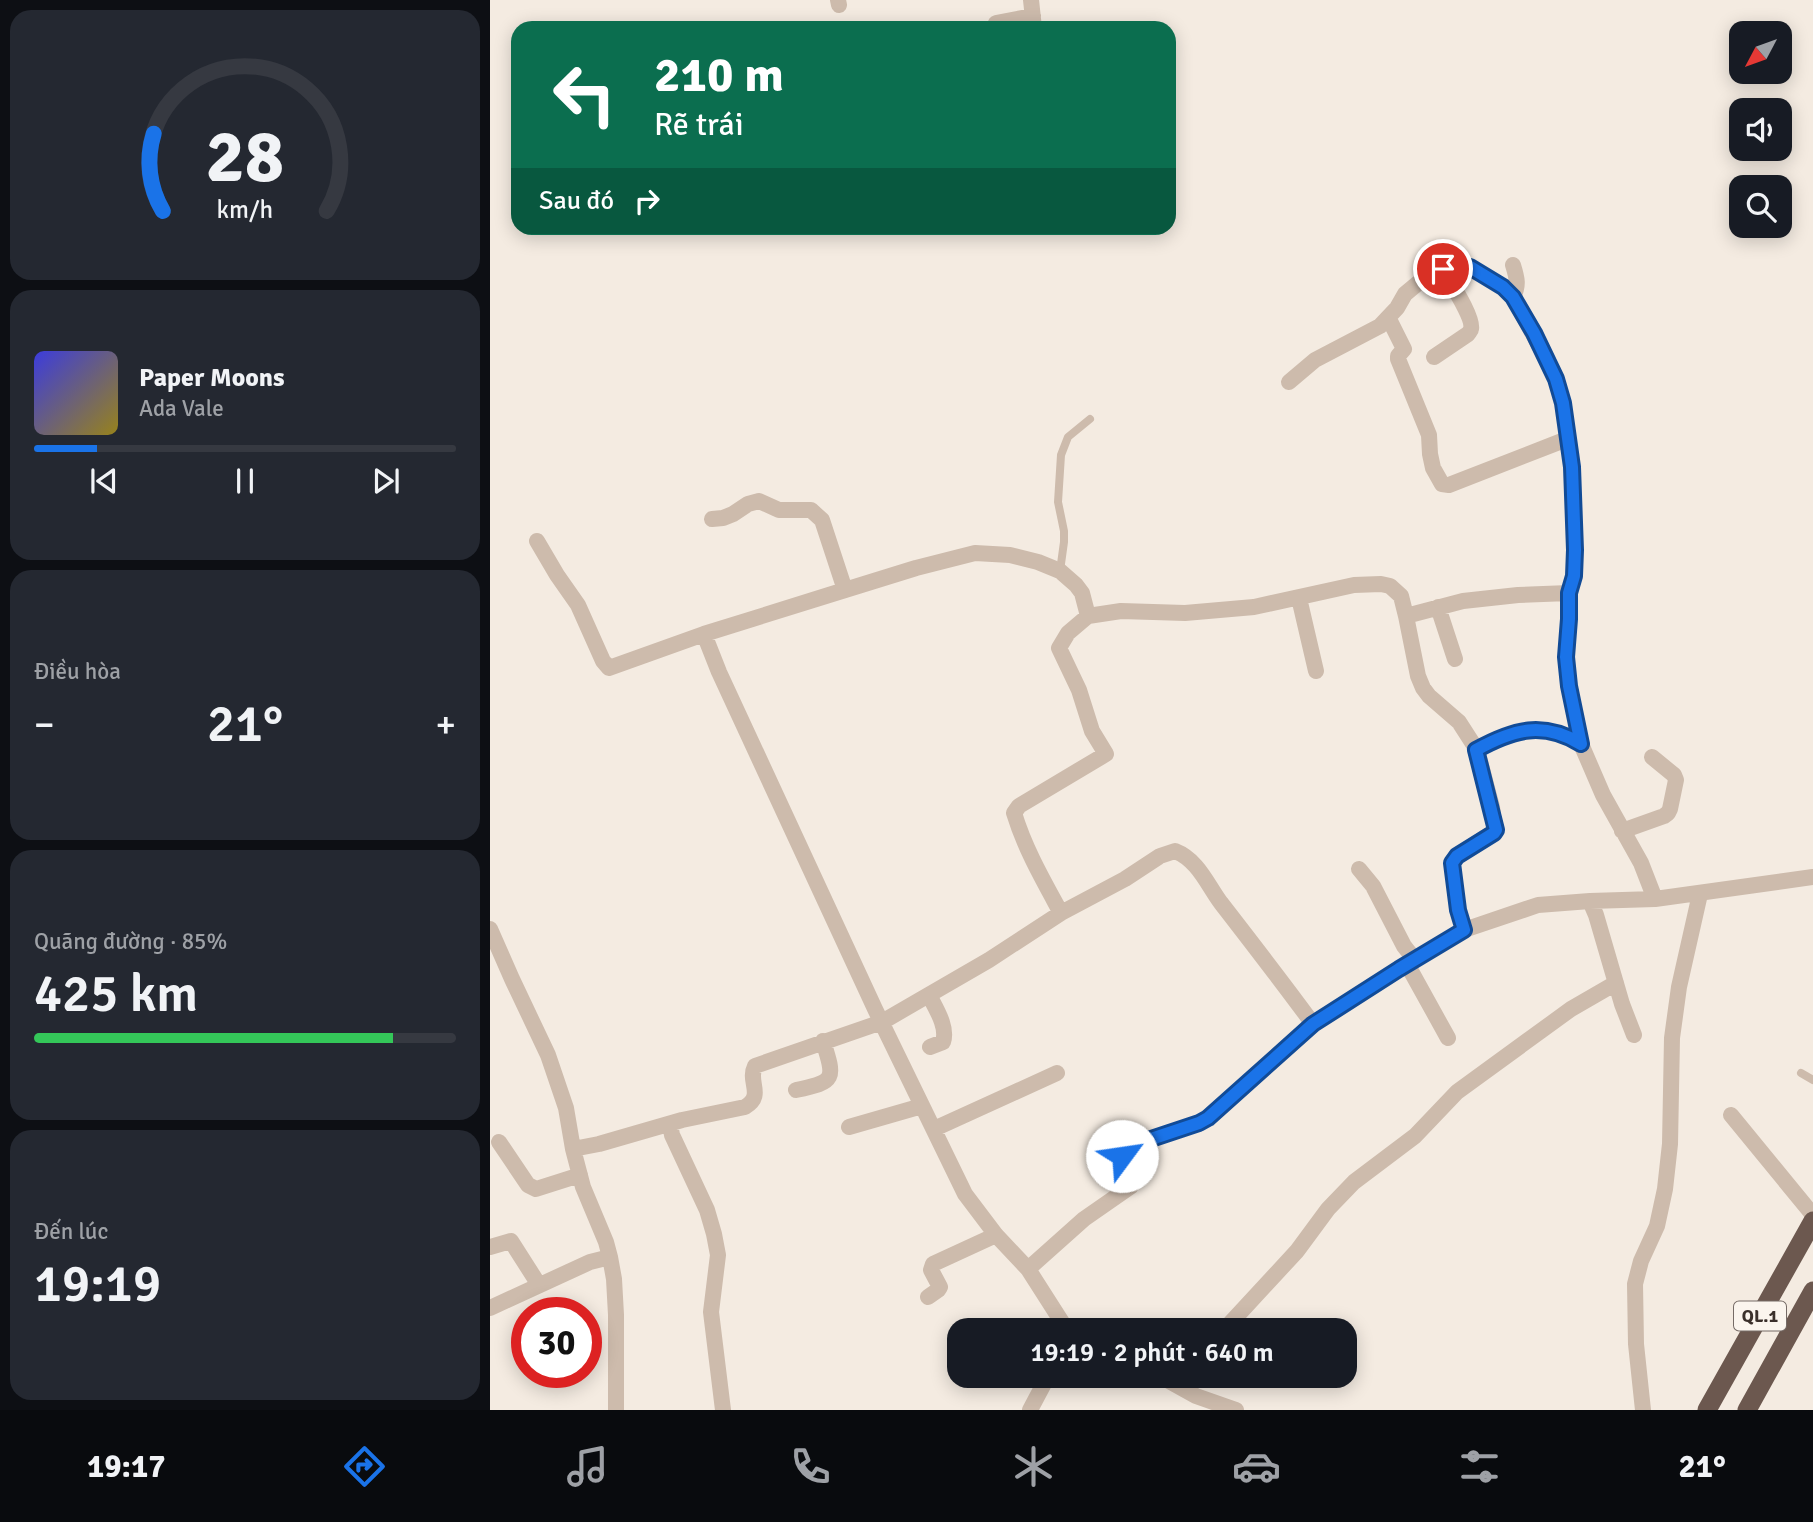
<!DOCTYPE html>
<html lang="vi">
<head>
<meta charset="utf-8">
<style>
	body { margin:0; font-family:Signika,sans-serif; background:#242831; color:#f1f3f6; height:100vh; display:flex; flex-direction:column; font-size:26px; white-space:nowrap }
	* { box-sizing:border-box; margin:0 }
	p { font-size:23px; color:#9ea1a6 }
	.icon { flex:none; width:38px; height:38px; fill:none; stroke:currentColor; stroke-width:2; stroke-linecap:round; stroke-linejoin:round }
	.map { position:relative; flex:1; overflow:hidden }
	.drawer { display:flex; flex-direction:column; gap:10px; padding:10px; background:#0d0f14; width:490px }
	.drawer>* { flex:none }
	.top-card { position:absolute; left:21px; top:21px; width:665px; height:214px; border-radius:21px; box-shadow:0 4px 18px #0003; background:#0b6e4f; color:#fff; overflow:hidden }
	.needle { width:46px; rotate:229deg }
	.controls { position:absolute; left:1239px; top:21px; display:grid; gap:14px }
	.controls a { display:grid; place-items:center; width:63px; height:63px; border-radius:14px; background:#171b24; box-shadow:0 4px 18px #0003; font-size:35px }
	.speed { position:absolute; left:21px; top:1297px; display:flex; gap:14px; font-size:35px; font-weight:700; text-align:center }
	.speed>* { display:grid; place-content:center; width:91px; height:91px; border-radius:50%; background:#171b24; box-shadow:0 4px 18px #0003; line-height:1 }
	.speed .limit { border:10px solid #d22; background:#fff; color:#111 }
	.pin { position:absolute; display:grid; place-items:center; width:60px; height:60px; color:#fff; margin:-30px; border:4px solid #fff; border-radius:50%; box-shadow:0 2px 7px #0007 }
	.me { position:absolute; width:77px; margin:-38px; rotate:59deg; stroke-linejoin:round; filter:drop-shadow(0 0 5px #0008) }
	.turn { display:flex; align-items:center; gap:24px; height:147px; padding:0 28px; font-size:32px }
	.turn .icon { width:91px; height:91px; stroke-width:2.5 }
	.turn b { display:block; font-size:49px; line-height:60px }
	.then { display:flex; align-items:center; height:66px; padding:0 28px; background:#0003; gap:14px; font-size:26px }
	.big { font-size:52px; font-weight:600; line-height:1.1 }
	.drawer .card { flex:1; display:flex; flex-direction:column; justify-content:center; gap:10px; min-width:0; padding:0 24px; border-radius:21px; background:#242831 }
	.drawer .dial { align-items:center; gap:0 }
	.dial svg { height:182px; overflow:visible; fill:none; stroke:#363941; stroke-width:7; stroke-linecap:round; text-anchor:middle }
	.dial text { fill:#f1f3f6; stroke:none }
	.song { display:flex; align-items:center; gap:21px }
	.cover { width:84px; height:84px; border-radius:10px; background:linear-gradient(135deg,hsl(240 70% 55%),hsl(50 70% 35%)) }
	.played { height:7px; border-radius:4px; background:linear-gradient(90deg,#1a73e8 15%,#363941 15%) }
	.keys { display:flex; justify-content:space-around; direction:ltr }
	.heat { display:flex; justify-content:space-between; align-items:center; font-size:38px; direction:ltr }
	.charge { height:10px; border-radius:5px; background:linear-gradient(90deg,#34c759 85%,#363941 0) }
	.trip { position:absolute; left:457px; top:1318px; width:410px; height:70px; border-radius:21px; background:#171b24; box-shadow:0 4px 18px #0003; font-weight:600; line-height:70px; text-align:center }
	.tabs { display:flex; height:112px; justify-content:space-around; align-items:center; background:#090b0e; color:#9ea1a6 }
	.tabs .icon { width:49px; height:49px }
	.tabs .current { color:#1a73e8 }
	.tabs b { font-size:32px; color:#f1f3f6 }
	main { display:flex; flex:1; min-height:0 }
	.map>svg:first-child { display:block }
</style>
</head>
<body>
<main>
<section class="drawer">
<div class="card dial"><svg viewBox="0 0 100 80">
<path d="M14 69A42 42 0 1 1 86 69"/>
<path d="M14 69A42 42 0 0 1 10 35" stroke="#1a73e8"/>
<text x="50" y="56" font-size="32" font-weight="700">28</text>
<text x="50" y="72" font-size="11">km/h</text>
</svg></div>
<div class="card">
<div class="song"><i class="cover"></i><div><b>Paper Moons</b><p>Ada Vale</p></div></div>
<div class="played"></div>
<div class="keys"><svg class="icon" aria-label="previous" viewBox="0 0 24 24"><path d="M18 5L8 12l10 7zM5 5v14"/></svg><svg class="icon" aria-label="pause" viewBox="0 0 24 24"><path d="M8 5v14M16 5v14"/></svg><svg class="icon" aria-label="next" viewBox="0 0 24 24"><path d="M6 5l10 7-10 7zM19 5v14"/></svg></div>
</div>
<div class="card"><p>Điều hòa</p>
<div class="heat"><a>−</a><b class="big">21°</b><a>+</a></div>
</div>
<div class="card"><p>Quãng đường · 85%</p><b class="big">425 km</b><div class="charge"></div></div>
<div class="card"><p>Đến lúc</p><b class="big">19:19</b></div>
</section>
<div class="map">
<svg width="1323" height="1410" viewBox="0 0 1323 1410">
	<rect width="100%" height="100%" fill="#f4ebe1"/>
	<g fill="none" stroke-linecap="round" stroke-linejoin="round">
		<path stroke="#cdbbac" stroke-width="8" d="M570,571L574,542V531L568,502L571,455L578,437L600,419
			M1311,1073L1323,1080"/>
		<path stroke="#cdbbac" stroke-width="16" d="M348,0L349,5
			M541,0L544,28
			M506,23L543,16
			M1023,297C1029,285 1027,278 1023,265
			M899,319L914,349L908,356V359L939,435L940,454L943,468L952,484L959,485L1077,439
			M944,357L978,334C979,332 981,331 981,329C984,318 959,280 953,269
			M799,382L825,360L890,326L907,308L915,294L927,284L953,269L967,266L980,267L1013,287L1023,297L1057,360L1066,379L1073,403L1082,467L1085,550L1084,576L1079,593V619L1076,657L1079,686L1091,744L1113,795L1151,863L1165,899
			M222,519L233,518L243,514L258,504L269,501L289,510H321L332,520L355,590
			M47,541L67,575L88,605L113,661L119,668L214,634L355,590L426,568L485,553L520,555L548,562L570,571L586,585L592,593L598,616
			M809,598L826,671
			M948,607L965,659
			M916,616L973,601L1028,595L1079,593
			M214,634L229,672L385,1009L475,1194L506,1235L538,1269
			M987,750C1024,729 1053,721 1091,744
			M1132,831L1174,816L1178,813L1180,809L1186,780L1184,775L1162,757
			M869,869L883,886L914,946L925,960
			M1100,901L1106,915L1132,1004L1144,1035
			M571,913C553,880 535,849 524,813L529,806L616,754L602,731L589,690L569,648L578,633L598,616L631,611L695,613L764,607L864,585L891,584L900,586L911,596L916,616L928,676L933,688L939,696L969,722L987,750L1002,807L1005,831L967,856L962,863L968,910L974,930
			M0,929L22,979L58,1055L76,1108L83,1149L93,1187L116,1242L120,1257L124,1279L126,1315V1410
			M917,964L958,1038
			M439,995C446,1009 458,1027 453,1042L440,1047
			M306,1090C346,1082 345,1079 333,1041
			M1241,1115L1323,1215
			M180,1124L182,1135L217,1210L224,1234L228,1255L221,1312L233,1410
			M359,1127L432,1106
			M444,1129L567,1073
			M9,1142L38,1185L46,1189L90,1175
			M83,1149L109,1144L192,1120L255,1107C275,1095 257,1082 265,1066L392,1022L499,960L571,913L635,879L670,856L685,851C708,860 717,884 731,903C762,943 793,983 823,1024
			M0,1247L21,1241L49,1285
			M438,1297L448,1290L450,1287L441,1270L443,1264L506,1235
			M0,1308L100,1262L120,1257
			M577,1330L538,1269L594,1219L640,1187C639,1171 625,1156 640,1145L709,1123L718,1118L823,1024L909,969L974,930L1048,905L1100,901L1165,899L1323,877
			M734,1330L807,1251L838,1209L864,1182L925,1136L967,1092L1081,1009L1126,983
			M670,1376L706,1396L746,1410
			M540,1410L558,1376
			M1153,1410L1146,1344L1145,1284L1151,1261L1167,1226L1175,1189L1180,1144L1182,1038L1189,987L1210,894"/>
		<path stroke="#6c584f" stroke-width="19" d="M1217,1410L1323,1221
			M1257,1410L1323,1291"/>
	</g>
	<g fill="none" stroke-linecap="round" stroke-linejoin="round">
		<g stroke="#114b97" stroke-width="18">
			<path id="route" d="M632,1156L634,1150L640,1146L709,1123L718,1118L823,1024L909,969L974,930L968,910L962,863L967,856L1004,833L1006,830L986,750C1024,729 1053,721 1091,744L1079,686L1076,657L1079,619V593L1084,576L1085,550L1082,467L1073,403L1066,379L1044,333L1023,297L1013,287L980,267L967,266L953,269"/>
		</g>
		<use href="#route" stroke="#1a73e8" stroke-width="12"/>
	</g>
	<g text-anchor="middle" stroke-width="7" stroke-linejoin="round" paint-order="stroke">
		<rect fill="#fbf5ee" stroke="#756b66" stroke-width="2" x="1244" y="1301.5" width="52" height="29" rx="5"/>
		<g font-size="18" font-weight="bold" fill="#3b302b">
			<text x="1270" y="1322">QL.1</text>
		</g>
	</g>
</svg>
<div class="controls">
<a><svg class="needle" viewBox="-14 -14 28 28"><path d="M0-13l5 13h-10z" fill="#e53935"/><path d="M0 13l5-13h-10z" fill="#9ea1a6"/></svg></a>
<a><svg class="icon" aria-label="sound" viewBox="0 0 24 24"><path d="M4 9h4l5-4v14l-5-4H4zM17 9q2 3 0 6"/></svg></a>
<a><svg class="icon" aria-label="search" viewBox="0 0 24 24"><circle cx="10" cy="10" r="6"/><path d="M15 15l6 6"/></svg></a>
</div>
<div class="speed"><div class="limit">30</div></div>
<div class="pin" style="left:953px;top:269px;background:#d93025"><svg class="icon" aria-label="arrive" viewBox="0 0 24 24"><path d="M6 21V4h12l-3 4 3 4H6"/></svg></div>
<svg class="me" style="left:632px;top:1156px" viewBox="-20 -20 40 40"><circle r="19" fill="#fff"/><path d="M0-13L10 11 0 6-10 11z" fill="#1a73e8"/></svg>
<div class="trip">19:19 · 2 phút · 640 m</div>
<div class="top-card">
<div class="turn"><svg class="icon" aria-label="left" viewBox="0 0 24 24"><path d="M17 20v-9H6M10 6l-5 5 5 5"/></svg><div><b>210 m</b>Rẽ trái</div></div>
<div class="then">Sau đó<svg class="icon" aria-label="right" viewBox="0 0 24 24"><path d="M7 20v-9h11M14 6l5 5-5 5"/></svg></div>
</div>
</div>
</main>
<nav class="tabs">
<b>19:17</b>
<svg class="icon current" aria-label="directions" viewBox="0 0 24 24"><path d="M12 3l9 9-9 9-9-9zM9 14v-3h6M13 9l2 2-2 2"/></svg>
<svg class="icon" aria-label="music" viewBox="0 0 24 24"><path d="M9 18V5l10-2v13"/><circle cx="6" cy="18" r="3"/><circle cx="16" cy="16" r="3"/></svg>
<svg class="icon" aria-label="phone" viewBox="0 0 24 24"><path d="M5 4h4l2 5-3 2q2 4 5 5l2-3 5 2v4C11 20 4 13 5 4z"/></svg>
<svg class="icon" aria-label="climate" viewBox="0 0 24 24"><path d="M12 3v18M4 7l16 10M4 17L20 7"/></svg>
<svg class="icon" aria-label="car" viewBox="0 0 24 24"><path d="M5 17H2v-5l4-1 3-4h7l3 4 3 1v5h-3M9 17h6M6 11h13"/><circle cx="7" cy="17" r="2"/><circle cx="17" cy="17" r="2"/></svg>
<svg class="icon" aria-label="filters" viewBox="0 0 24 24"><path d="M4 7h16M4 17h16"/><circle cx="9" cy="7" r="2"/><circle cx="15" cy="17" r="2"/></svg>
<b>21°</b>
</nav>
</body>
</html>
